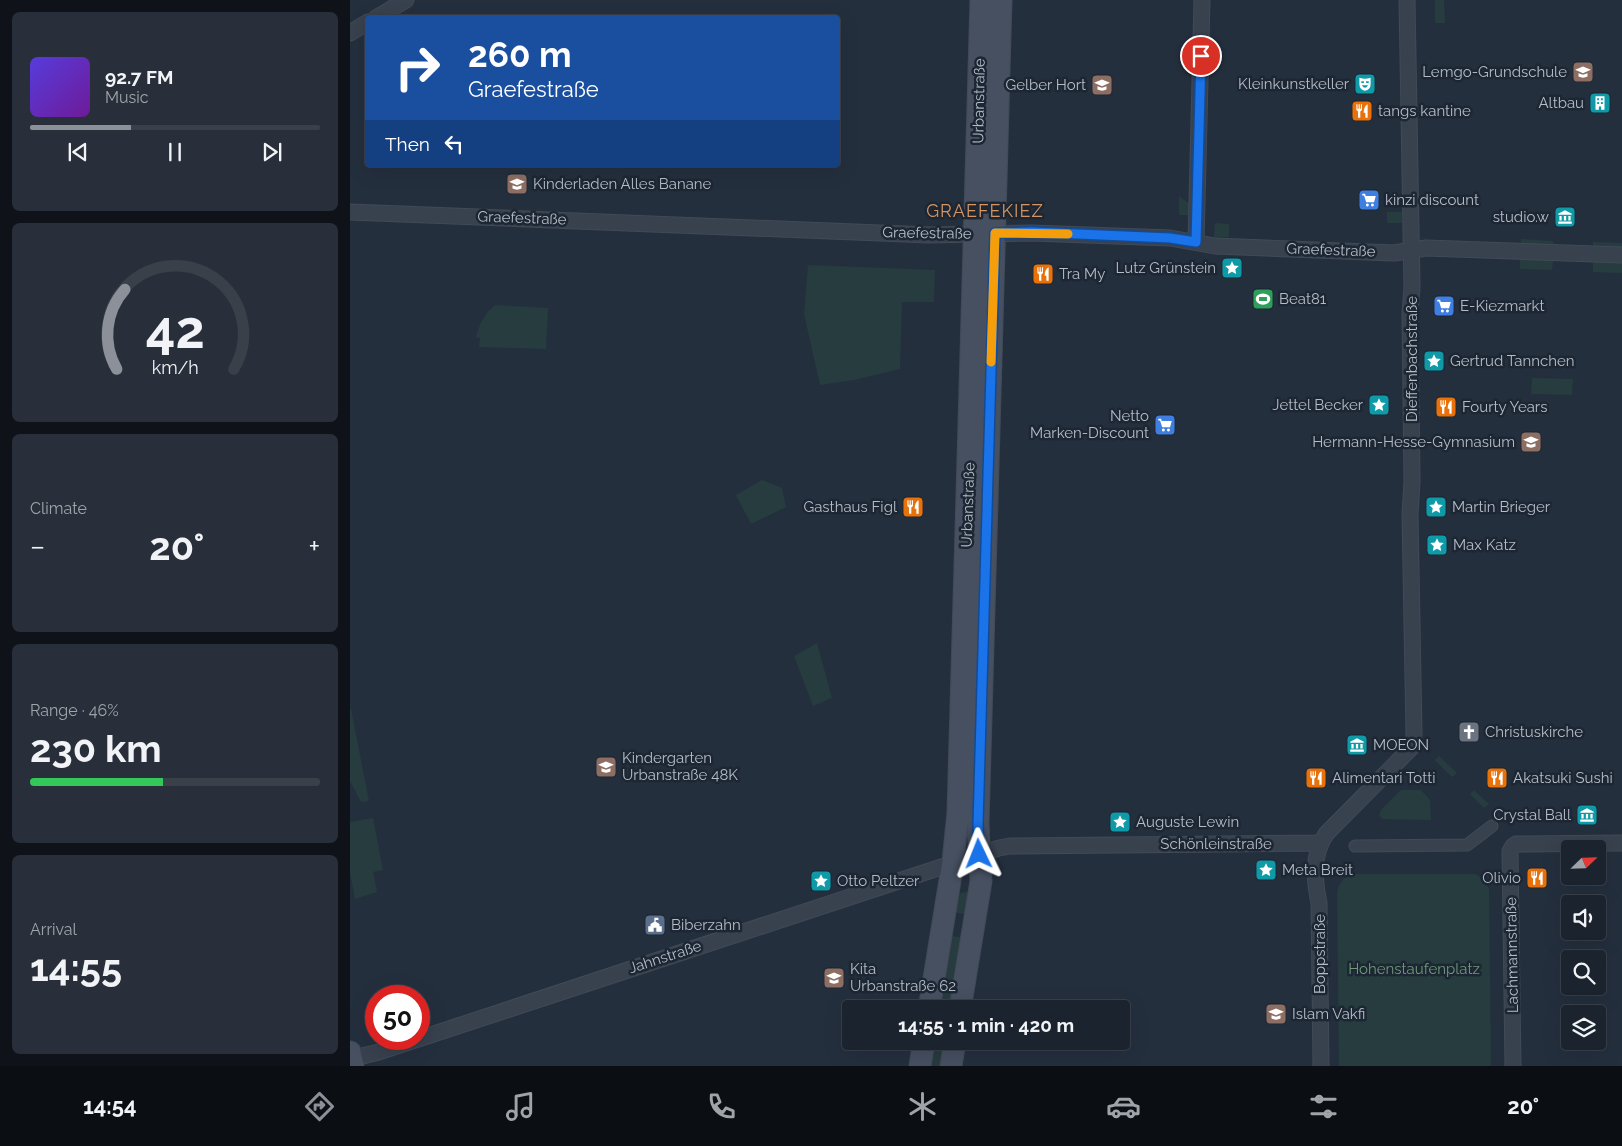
<!DOCTYPE html>
<html lang="en">
<head>
<meta charset="utf-8">
<style>
	body { margin:0; font-family:Raleway,sans-serif; background:#282f3a; color:#f1f3f6; height:100vh; display:flex; flex-direction:column; font-size:19px; white-space:nowrap }
	* { box-sizing:border-box; margin:0 }
	p { font-size:16px; color:#a0a4aa }
	.icon { flex:none; width:28px; height:28px; fill:none; stroke:currentColor; stroke-width:2; stroke-linecap:round; stroke-linejoin:round }
	.map { position:relative; flex:1; overflow:hidden }
	.panel { display:flex; flex-direction:column; gap:12px; padding:12px; background:#0f1319; width:350px }
	.panel>* { flex:none }
	.banner { position:absolute; left:15px; top:15px; width:475px; height:152px; border-radius:5px; box-shadow:0 5px 20px #0002,0 0 0 1px #39404a; background:#1a4fa0; color:#fff; overflow:hidden }
	.needle { width:32px; rotate:67deg }
	.tools { position:absolute; left:1211px; top:840px; display:grid; gap:10px }
	.tools a { display:grid; place-items:center; width:45px; height:45px; border-radius:5px; background:#1b232e; box-shadow:0 5px 20px #0002,0 0 0 1px #39404a; font-size:25px }
	.speed { position:absolute; left:15px; top:985px; display:flex; gap:10px; font-size:25px; font-weight:700; text-align:center }
	.speed>* { display:grid; place-content:center; width:65px; height:65px; border-radius:50%; background:#1b232e; box-shadow:0 5px 20px #0002,0 0 0 1px #39404a; line-height:1 }
	.speed .limit { border:8px solid #d22; background:#fff; color:#111 }
	.pin { position:absolute; display:grid; place-items:center; width:42px; height:42px; color:#fff; margin:-21px; border:2px solid #fff; border-radius:50%; box-shadow:0 1px 5px #0007 }
	.me { position:absolute; width:55px; margin:-28px; rotate:358deg; stroke-linejoin:round; filter:drop-shadow(0 0 4px #0008) }
	.turn { display:flex; align-items:center; gap:18px; height:105px; padding:0 20px; font-size:22px }
	.turn .icon { width:65px; height:65px; stroke-width:2.5 }
	.turn b { display:block; font-size:35px; line-height:42px }
	.then { display:flex; align-items:center; height:48px; padding:0 20px; background:#0003; gap:10px; font-size:19px }
	.big { font-size:38px; font-weight:700; line-height:1.1 }
	.panel .tile { flex:1; display:flex; flex-direction:column; justify-content:center; gap:8px; min-width:0; padding:0 18px; border-radius:8px; background:#282f3a }
	.panel .dial { align-items:center; gap:0 }
	.dial svg { height:130px; overflow:visible; fill:none; stroke:#39404a; stroke-width:7; stroke-linecap:round; text-anchor:middle }
	.dial text { fill:#f1f3f6; stroke:none }
	.song { display:flex; align-items:center; gap:15px }
	.cover { width:60px; height:60px; border-radius:8px; background:linear-gradient(135deg,hsl(250 70% 55%),hsl(280 70% 35%)) }
	.played { height:5px; border-radius:2px; background:linear-gradient(90deg,#8c9099 35%,#39404a 35%) }
	.keys { display:flex; justify-content:space-around; direction:ltr }
	.heat { display:flex; justify-content:space-between; align-items:center; font-size:28px; direction:ltr }
	.charge { height:8px; border-radius:4px; background:linear-gradient(90deg,#34c759 46%,#39404a 0) }
	.trip { position:absolute; left:492px; top:1000px; width:288px; height:50px; border-radius:5px; background:#1b232e; box-shadow:0 5px 20px #0002,0 0 0 1px #39404a; font-weight:700; line-height:50px; text-align:center }
	.menu { display:flex; height:80px; justify-content:space-around; align-items:center; background:#0b0e12; color:#a0a4aa }
	.menu .icon { width:35px; height:35px }
	.menu .active { color:#8c9099 }
	.menu b { font-size:22px; color:#f1f3f6 }
	main { display:flex; flex:1; min-height:0 }
	.map>svg:first-child { display:block }
</style>
</head>
<body>
<main>
<section class="panel">
<div class="tile">
<div class="song"><i class="cover"></i><div><b>92.7 FM</b><p>Music</p></div></div>
<div class="played"></div>
<div class="keys"><svg class="icon" aria-label="previous" viewBox="0 0 24 24"><path d="M18 5L8 12l10 7zM5 5v14"/></svg><svg class="icon" aria-label="pause" viewBox="0 0 24 24"><path d="M8 5v14M16 5v14"/></svg><svg class="icon" aria-label="next" viewBox="0 0 24 24"><path d="M6 5l10 7-10 7zM19 5v14"/></svg></div>
</div>
<div class="tile dial"><svg viewBox="0 0 100 80">
<path d="M14 69A42 42 0 1 1 86 69"/>
<path d="M14 69A42 42 0 0 1 19 20" stroke="#8c9099"/>
<text x="50" y="56" font-size="32" font-weight="700">42</text>
<text x="50" y="72" font-size="11">km/h</text>
</svg></div>
<div class="tile"><p>Climate</p>
<div class="heat"><a>−</a><b class="big">20°</b><a>+</a></div>
</div>
<div class="tile"><p>Range · 46%</p><b class="big">230 km</b><div class="charge"></div></div>
<div class="tile"><p>Arrival</p><b class="big">14:55</b></div>
</section>
<div class="map">
<svg width="1272" height="1066" viewBox="0 0 1272 1066">
	<rect width="100%" height="100%" fill="#242f3e"/>
	<path fill="#263c3f" d="M1085,0H1094L1095,23H1085Z
		M829,196L841,205L840,215H829Z
		M1037,212H1052V223H1037Z
		M865,223L879,224V237H864Z
		M1171,239L1203,241L1204,245L1171,244Z
		M1243,242L1272,243V248L1243,247Z
		M1170,258L1205,260L1203,261L1202,270L1170,269Z
		M1243,261L1272,262V273L1243,272Z
		M458,265L585,270L584,302H552L550,369L504,380L470,385L454,314Z
		M145,305L198,308L196,349L129,347L130,338L126,337C130,323 134,314 145,305Z
		M1182,378L1223,379L1222,395L1181,394Z
		M412,480L432,488L436,507L401,524L386,495Z
		M467,643L482,698L463,706L444,656Z
		M0,709H1L19,801L11,802L0,781Z
		M1089,756L1107,773L1102,777L1085,760Z
		M1051,790H1071L1080,800L1081,820L1032,819L1029,815L1031,810Z
		M1124,790L1139,804L1134,808L1120,794Z
		M23,818L33,870L23,872L27,892L5,899L0,873V822Z
		M1002,874H1125C1132,877 1136,881 1139,889L1141,1066H989L987,893C989,883 993,877 1002,874Z
		M619,891L615,914L602,912L605,895Z
		M601,936L609,937L611,940L599,1009H586Z
		M581,1041H594L590,1066H577Z"/>
	<g fill="none" stroke-linecap="round" stroke-linejoin="round">
		<g stroke="#414a57" stroke-width="13">
			<path id="pedestrian" d="M1005,846L1117,845L1142,826"/>
		</g>
		<g stroke="#414a57" stroke-width="17">
			<path id="minor" d="M26,18L56,0
				M0,33L18,22
				M0,212L579,235L682,233L820,238L865,246L1044,253L1076,248L1272,255
				M846,242L852,0
				M0,1059L29,1052L649,848L660,846L970,843
				M971,1066L969,903C964,879 962,855 976,834L1062,747L1064,734L1060,514L1062,482L1060,314L1062,287L1057,0
				M1163,1066L1160,851L1163,846L1166,844L1272,843"/>
		</g>
		<g stroke="#414a57" stroke-width="23">
			<path id="secondary" d="M579,1009L603,862L608,813L631,0
				M610,1009L631,881L628,824L651,0
				M0,1052L3,1066
				M570,1066L574,1041
				M601,1066L605,1041"/>
		</g>
		<use href="#pedestrian" stroke="#38414e" stroke-width="11"/>
		<use href="#minor" stroke="#38414e" stroke-width="15"/>
		<use href="#secondary" stroke="#465061" stroke-width="21"/>
	</g>
	<g fill="none" stroke-linecap="round" stroke-linejoin="round">
		<g stroke="#114b97" stroke-width="12">
			<path id="route" d="M629,854L628,824L645,233L682,232L820,238L846,242L851,56"/>
		</g>
		<use href="#route" stroke="#1a73e8" stroke-width="9"/>
		<path stroke="#f59e0b" stroke-width="9" d="M641,362L645,233L718,234"/>
	</g>
	<defs>
		<g id="school-square" transform="scale(1.125)"><rect x="-9" y="-9" width="18" height="18" rx="4" fill="#8d6e63" stroke="#1d2633"/><path d="M0-5L7-2L0 1L-7-2ZM-4 1L0 2.5L4 1V4Q0 6-4 4Z" fill="#fff"/></g>
		<g id="theatre-square" transform="scale(1.125)"><rect x="-9" y="-9" width="18" height="18" rx="4" fill="#0f9aa8" stroke="#1d2633"/><path d="M-5-5.5Q0-4 5-5.5V0Q5 5 0 6Q-5 5-5 0ZM-3.3-2.5H-1v1.5H-3.3ZM1-2.5H3.3v1.5H1ZM-2.8 1Q0 5.5 2.8 1Z" fill="#fff"/></g>
		<g id="building-square" transform="scale(1.125)"><rect x="-9" y="-9" width="18" height="18" rx="4" fill="#0f9aa8" stroke="#1d2633"/><path d="M-4-6H4V6H1V3H-1V6H-4ZM-2.5-4.3h1.7v1.8h-1.7ZM.8-4.3h1.7v1.8H.8ZM-2.5-1h1.7V.8h-1.7ZM.8-1h1.7V.8H.8Z" fill="#fff"/></g>
		<g id="restaurant-square" transform="scale(1.125)"><rect x="-9" y="-9" width="18" height="18" rx="4" fill="#e8710a" stroke="#1d2633"/><path d="M-5-6h1v4h1v-4h1v4h1v-4h1v5L-1.5 .5V6h-2V.5L-5-1ZM5-6V6H3V1.5H1.5Q1.5-4 5-6Z" fill="#fff"/></g>
		<g id="supermarket-square" transform="scale(1.125)"><rect x="-9" y="-9" width="18" height="18" rx="4" fill="#3f7fe0" stroke="#1d2633"/><path d="M-6-5.5h2.5l.6 2H6L4.5 2H-2.5L-4.4-4H-6ZM-1.5 3.2a1.3 1.3 0 1 0 .1 0ZM3 3.2a1.3 1.3 0 1 0 .1 0Z" fill="#fff"/></g>
		<g id="museum-square" transform="scale(1.125)"><rect x="-9" y="-9" width="18" height="18" rx="4" fill="#0f9aa8" stroke="#1d2633"/><path d="M0-6L6-3V-2H-6V-3ZM-5-1h2V3h-2ZM-1-1h2V3h-2ZM3-1h2V3H3ZM-6 4H6V6H-6Z" fill="#fff"/></g>
		<g id="sight-square" transform="scale(1.125)"><rect x="-9" y="-9" width="18" height="18" rx="4" fill="#0f9aa8" stroke="#1d2633"/><path d="M0-6L1.8-2.2L6-1.7L2.9 1.2L3.7 5.4L0 3.3L-3.7 5.4L-2.9 1.2L-6-1.7L-1.8-2.2Z" fill="#fff"/></g>
		<g id="stadium-square" transform="scale(1.125)"><rect x="-9" y="-9" width="18" height="18" rx="4" fill="#2e9e5b" stroke="#1d2633"/><path d="M0-5a6.5 5 0 1 0 0 10a6.5 5 0 1 0 0-10ZM-3.5-1.8h7v3.6h-7Z" fill="#fff"/></g>
		<g id="church-square" transform="scale(1.125)"><rect x="-9" y="-9" width="18" height="18" rx="4" fill="#6b7280" stroke="#1d2633"/><path d="M-1.2-6h2.4v3.5h3.3v2.4h-3.3V6h-2.4V-.1h-3.3v-2.4h3.3Z" fill="#fff"/></g>
		<g id="civic-square" transform="scale(1.125)"><rect x="-9" y="-9" width="18" height="18" rx="4" fill="#5c6f8a" stroke="#1d2633"/><path d="M-.6-6.5H3V-4.5H.6V-3L4-1V1h2V6H-6V1h2V-1L-.6-3ZM-1.2 2.5V6h2.4V2.5Z" fill="#fff"/></g>
	</defs>
	<g fill-rule="evenodd">
		<use href="#school-square" x="1233" y="72"/>
		<use href="#theatre-square" x="1015" y="84"/>
		<use href="#school-square" x="752" y="85"/>
		<use href="#building-square" x="1250" y="103"/>
		<use href="#restaurant-square" x="1012" y="111"/>
		<use href="#school-square" x="167" y="184"/>
		<use href="#supermarket-square" x="1019" y="200"/>
		<use href="#museum-square" x="1215" y="217"/>
		<use href="#sight-square" x="882" y="268"/>
		<use href="#restaurant-square" x="693" y="274"/>
		<use href="#stadium-square" x="913" y="299"/>
		<use href="#supermarket-square" x="1094" y="306"/>
		<use href="#sight-square" x="1084" y="361"/>
		<use href="#sight-square" x="1029" y="405"/>
		<use href="#restaurant-square" x="1096" y="407"/>
		<use href="#supermarket-square" x="815" y="425"/>
		<use href="#school-square" x="1181" y="442"/>
		<use href="#restaurant-square" x="563" y="507"/>
		<use href="#sight-square" x="1086" y="507"/>
		<use href="#sight-square" x="1087" y="545"/>
		<use href="#church-square" x="1119" y="732"/>
		<use href="#museum-square" x="1007" y="745"/>
		<use href="#school-square" x="256" y="767"/>
		<use href="#restaurant-square" x="966" y="778"/>
		<use href="#restaurant-square" x="1147" y="778"/>
		<use href="#museum-square" x="1237" y="815"/>
		<use href="#sight-square" x="770" y="822"/>
		<use href="#sight-square" x="916" y="870"/>
		<use href="#restaurant-square" x="1187" y="878"/>
		<use href="#sight-square" x="471" y="881"/>
		<use href="#civic-square" x="305" y="925"/>
		<use href="#school-square" x="484" y="978"/>
		<use href="#school-square" x="926" y="1014"/>
	</g>
	<g text-anchor="middle" stroke-width="5" stroke-linejoin="round" paint-order="stroke">
		<g font-size="15" fill="#b4bcc9" stroke="#1d2633" text-anchor="start">
			<text x="1217" y="77" text-anchor="end">Lemgo-Grundschule</text>
			<text x="999" y="89" text-anchor="end">Kleinkunstkeller</text>
			<text x="736" y="90" text-anchor="end">Gelber Hort</text>
			<text x="1234" y="108" text-anchor="end">Altbau</text>
			<text x="1028" y="116">tangs kantine</text>
			<text x="183" y="189">Kinderladen Alles Banane</text>
			<text x="1035" y="205">kinzi discount</text>
			<text x="1199" y="222" text-anchor="end">studio.w</text>
			<text x="866" y="273" text-anchor="end">Lutz Grünstein</text>
			<text x="709" y="279">Tra My</text>
			<text x="929" y="304">Beat81</text>
			<text x="1110" y="311">E-Kiezmarkt</text>
			<text x="1100" y="366">Gertrud Tannchen</text>
			<text x="1013" y="410" text-anchor="end">Jettel Becker</text>
			<text x="1112" y="412">Fourty Years</text>
			<text x="799" y="421" text-anchor="end">Netto<tspan x="799" dy="17">Marken-Discount</tspan></text>
			<text x="1165" y="447" text-anchor="end">Hermann-Hesse-Gymnasium</text>
			<text x="547" y="512" text-anchor="end">Gasthaus Figl</text>
			<text x="1102" y="512">Martin Brieger</text>
			<text x="1103" y="550">Max Katz</text>
			<text x="1135" y="737">Christuskirche</text>
			<text x="1023" y="750">MOEON</text>
			<text x="272" y="763">Kindergarten<tspan x="272" dy="17">Urbanstraße 48K</tspan></text>
			<text x="982" y="783">Alimentari Totti</text>
			<text x="1163" y="783">Akatsuki Sushi</text>
			<text x="1221" y="820" text-anchor="end">Crystal Ball</text>
			<text x="786" y="827">Auguste Lewin</text>
			<text x="932" y="875">Meta Breit</text>
			<text x="1171" y="883" text-anchor="end">Olivio</text>
			<text x="487" y="886">Otto Peltzer</text>
			<text x="321" y="930">Biberzahn</text>
			<text x="500" y="974">Kita<tspan x="500" dy="17">Urbanstraße 62</tspan></text>
			<text x="942" y="1019">Islam Vakfi</text>
		</g>
		<g font-size="15" fill="#b4bcc9" stroke="#1d2633">
			<text transform="translate(629 101) rotate(-89)" y="5">Urbanstraße</text>
			<text transform="translate(172 218) rotate(2)" y="5">Graefestraße</text>
			<text transform="translate(577 233) rotate(1)" y="5">Graefestraße</text>
			<text transform="translate(981 250) rotate(2)" y="5">Graefestraße</text>
			<text transform="translate(1062 359) rotate(-90)" y="5">Dieffenbachstraße</text>
			<text transform="translate(618 505) rotate(-88)" y="5">Urbanstraße</text>
			<text x="866" y="849">Schönleinstraße</text>
			<text transform="translate(970 954) rotate(-90)" y="5">Boppstraße</text>
			<text transform="translate(1162 955) rotate(-91)" y="5">Lachmannstraße</text>
			<text transform="translate(315 957) rotate(-18)" y="5">Jahnstraße</text>
		</g>
		<g font-size="15" fill="#6b9a76" stroke="#1d2633">
			<text x="1064" y="974">Hohenstaufenplatz</text>
		</g>
		<g font-size="18" letter-spacing="1" fill="#d59563" stroke="#1d2633">
			<text x="635" y="217">GRAEFEKIEZ</text>
		</g>
	</g>
</svg>
<div class="tools">
<a><svg class="needle" viewBox="-14 -14 28 28"><path d="M0-13l5 13h-10z" fill="#e53935"/><path d="M0 13l5-13h-10z" fill="#a0a4aa"/></svg></a>
<a><svg class="icon" aria-label="sound" viewBox="0 0 24 24"><path d="M4 9h4l5-4v14l-5-4H4zM17 9q2 3 0 6"/></svg></a>
<a><svg class="icon" aria-label="search" viewBox="0 0 24 24"><circle cx="10" cy="10" r="6"/><path d="M15 15l6 6"/></svg></a>
<a><svg class="icon" aria-label="layers" viewBox="0 0 24 24"><path d="M12 4l9 5-9 5-9-5zM3 14l9 5 9-5"/></svg></a>
</div>
<div class="speed"><div class="limit">50</div></div>
<div class="pin" style="left:851px;top:56px;background:#d93025"><svg class="icon" aria-label="arrive" viewBox="0 0 24 24"><path d="M6 21V4h12l-3 4 3 4H6"/></svg></div>
<svg class="me" style="left:629px;top:854px" viewBox="-20 -20 40 40"><path d="M0-17L14 15 0 8-14 15z" fill="#1a73e8" stroke="#fff" stroke-width="4"/></svg>
<div class="trip">14:55 · 1 min · 420 m</div>
<div class="banner">
<div class="turn"><svg class="icon" aria-label="right" viewBox="0 0 24 24"><path d="M7 20v-9h11M14 6l5 5-5 5"/></svg><div><b>260 m</b>Graefestraße</div></div>
<div class="then">Then<svg class="icon" aria-label="left" viewBox="0 0 24 24"><path d="M17 20v-9H6M10 6l-5 5 5 5"/></svg></div>
</div>
</div>
</main>
<nav class="menu">
<b>14:54</b>
<svg class="icon active" aria-label="directions" viewBox="0 0 24 24"><path d="M12 3l9 9-9 9-9-9zM9 14v-3h6M13 9l2 2-2 2"/></svg>
<svg class="icon" aria-label="music" viewBox="0 0 24 24"><path d="M9 18V5l10-2v13"/><circle cx="6" cy="18" r="3"/><circle cx="16" cy="16" r="3"/></svg>
<svg class="icon" aria-label="phone" viewBox="0 0 24 24"><path d="M5 4h4l2 5-3 2q2 4 5 5l2-3 5 2v4C11 20 4 13 5 4z"/></svg>
<svg class="icon" aria-label="climate" viewBox="0 0 24 24"><path d="M12 3v18M4 7l16 10M4 17L20 7"/></svg>
<svg class="icon" aria-label="car" viewBox="0 0 24 24"><path d="M5 17H2v-5l4-1 3-4h7l3 4 3 1v5h-3M9 17h6M6 11h13"/><circle cx="7" cy="17" r="2"/><circle cx="17" cy="17" r="2"/></svg>
<svg class="icon" aria-label="filters" viewBox="0 0 24 24"><path d="M4 7h16M4 17h16"/><circle cx="9" cy="7" r="2"/><circle cx="15" cy="17" r="2"/></svg>
<b>20°</b>
</nav>
</body>
</html>
